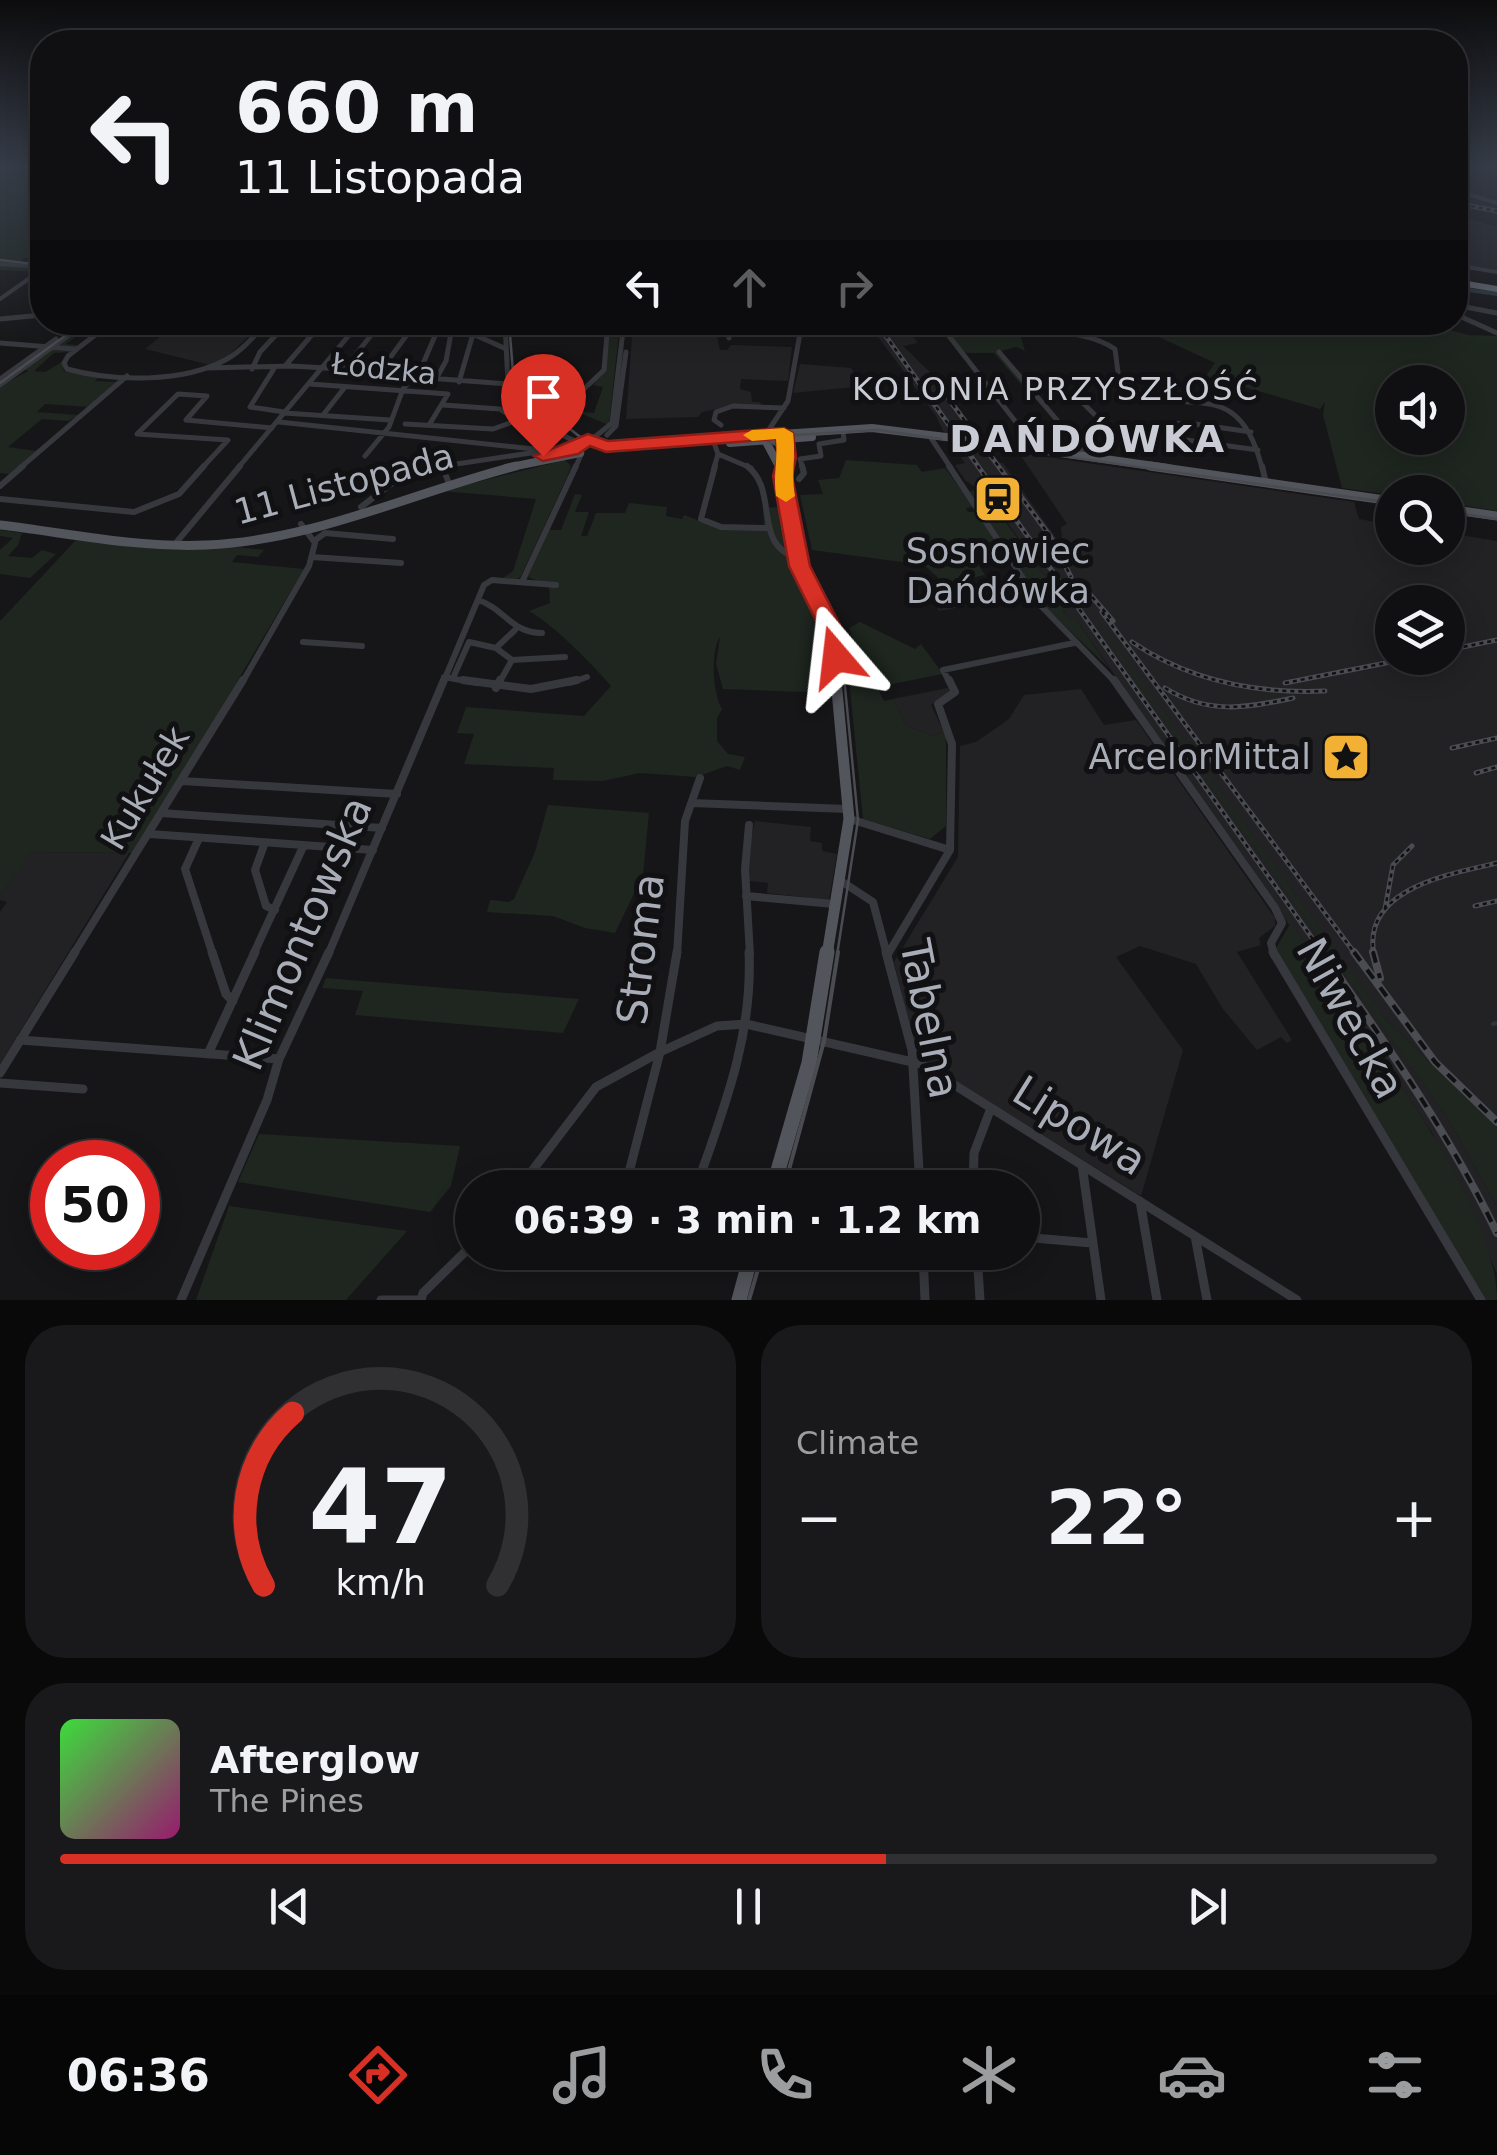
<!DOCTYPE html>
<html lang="en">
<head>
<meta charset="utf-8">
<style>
	body { margin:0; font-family:"DejaVu Sans",sans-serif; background:#19191b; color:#f1f3f6; height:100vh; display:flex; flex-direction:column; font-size:38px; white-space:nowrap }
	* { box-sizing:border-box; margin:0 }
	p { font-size:32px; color:#9c9d9f }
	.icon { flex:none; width:55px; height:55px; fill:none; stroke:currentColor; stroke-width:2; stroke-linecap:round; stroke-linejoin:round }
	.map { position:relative; height:1300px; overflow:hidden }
	.drawer { display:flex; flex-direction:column; gap:25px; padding:25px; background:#09090a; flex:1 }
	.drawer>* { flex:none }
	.banner { position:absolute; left:30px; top:30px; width:1438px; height:305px; border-radius:40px; box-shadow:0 5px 25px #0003,0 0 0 2px #303032; background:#101012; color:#f1f3f6; overflow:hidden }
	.tools { position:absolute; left:1375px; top:365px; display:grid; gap:20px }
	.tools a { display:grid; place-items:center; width:90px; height:90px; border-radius:50%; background:#101012; box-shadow:0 5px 25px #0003,0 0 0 2px #303032; font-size:50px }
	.speed { position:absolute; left:30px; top:1140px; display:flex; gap:20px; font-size:50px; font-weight:700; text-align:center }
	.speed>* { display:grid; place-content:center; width:130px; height:130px; border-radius:50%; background:#101012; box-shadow:0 5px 25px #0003,0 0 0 2px #303032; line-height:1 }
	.speed .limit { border:15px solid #d22; background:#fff; color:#111 }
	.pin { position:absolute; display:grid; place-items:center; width:85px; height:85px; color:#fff; margin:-102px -42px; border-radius:50% 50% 50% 0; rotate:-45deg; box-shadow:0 0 10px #0007 }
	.pin .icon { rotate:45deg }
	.me { position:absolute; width:110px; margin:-55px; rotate:343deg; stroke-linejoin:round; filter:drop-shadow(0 0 8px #0008) }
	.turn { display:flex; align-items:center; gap:35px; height:210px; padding:0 40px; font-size:45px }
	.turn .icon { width:130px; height:130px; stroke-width:2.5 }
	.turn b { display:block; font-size:70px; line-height:85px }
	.lanes { display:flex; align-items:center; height:95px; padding:0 40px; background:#0003; justify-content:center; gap:50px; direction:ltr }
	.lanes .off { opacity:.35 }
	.big { font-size:75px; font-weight:700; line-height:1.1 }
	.drawer .card { flex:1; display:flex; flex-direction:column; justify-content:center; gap:15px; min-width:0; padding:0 35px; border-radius:40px; background:#19191b }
	.drawer .dial { align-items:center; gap:0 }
	.dial svg { height:260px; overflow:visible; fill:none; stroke:#303032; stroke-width:7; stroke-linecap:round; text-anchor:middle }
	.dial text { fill:#f1f3f6; stroke:none }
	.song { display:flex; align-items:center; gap:30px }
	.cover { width:120px; height:120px; border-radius:15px; background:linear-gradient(135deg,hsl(120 70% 55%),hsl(320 70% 35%)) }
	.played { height:10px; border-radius:5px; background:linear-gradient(90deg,#d93025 60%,#303032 60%) }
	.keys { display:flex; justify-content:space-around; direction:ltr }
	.heat { display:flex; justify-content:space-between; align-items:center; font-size:55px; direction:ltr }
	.drawer .tiles { flex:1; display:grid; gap:25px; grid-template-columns:1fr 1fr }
	.card:last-child { grid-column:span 2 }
	.trip { position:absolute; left:455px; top:1170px; width:585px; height:100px; border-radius:50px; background:#101012; box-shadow:0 5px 25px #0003,0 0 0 2px #303032; font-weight:700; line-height:100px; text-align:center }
	.dock { display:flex; height:160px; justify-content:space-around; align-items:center; background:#060607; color:#9c9d9f }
	.dock .icon { width:70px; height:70px }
	.dock .on { color:#d93025 }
	.dock b { font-size:45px; color:#f1f3f6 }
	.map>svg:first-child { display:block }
</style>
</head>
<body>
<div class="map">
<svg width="1497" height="1300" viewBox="0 0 1497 1300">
	<rect width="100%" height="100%" fill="#161618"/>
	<path fill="#222225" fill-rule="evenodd" d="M1455,215L1497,227V270L1455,264Z
		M211,323H226L220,329L253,332L226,358L210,365L145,349L176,324L206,327Z
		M633,323H714L720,350H727L731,345L792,347L788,381L741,379L740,389L751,392L752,402H760L761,405L732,406L702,412L698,417L626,419Z
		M868,323H883L893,334L907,331L914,338L918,343L903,346L930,372L980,438L945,435L936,416Z
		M800,364L851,368L864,386L793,393Z
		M948,440L985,446L996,462L1003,463L1056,538H1062L1061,527L1067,524L1019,453L1354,502L1359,519L1392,525V548H1448V533L1497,541V1127L1384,1018H1378L1446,1115L1497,1206V1274L1470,1210L1432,1133L1389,1068L1077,621L1070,620L1063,610L1064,603L990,498L965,480L955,465L965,463ZM1392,602H1448V658H1392Z
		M972,579L986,587L995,601L939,611L925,587Z
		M948,688L950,692L931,705L944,732L933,736L906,726L893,699Z
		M1081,689L1104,725L1136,720L1275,918V926L1259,938L1261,945L1237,952L1292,1040L1287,1043L1281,1037L1257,1050L1223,1009L1196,964L1140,946L1116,957L1183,1050L1141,1196L917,1057L894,962L958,857L960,746L976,742L1009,719L1024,695Z
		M755,821L811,827L810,841L822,843V851L837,854L829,900L767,893L768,883L749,881L748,855Z
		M29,852L129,853L0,1064V912L7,902L0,900V896Z"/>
	<path fill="#1e261f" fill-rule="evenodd" d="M0,173C16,178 27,175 42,180V260L25,258L18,263L42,266V277L32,276L35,272L0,270Z
		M1139,322H1420L1468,335L1497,336V511L1448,503V492L1392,495L1342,488L1323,415L1325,402L1320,409L1206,376L1215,363L1133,325ZM1448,382V438H1392V382Z
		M89,323H94L66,344L78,345L94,335L71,352L54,353L34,371L45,372L62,362L64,371L99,376L95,381L118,382L90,407L45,404L37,412L79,415L68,421L42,419L8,447L36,451L10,474L0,473V386L28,371L23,369Z
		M610,323H620L609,425L580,413L565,416L564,410L594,413L603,387L593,385L605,370Z
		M971,333L1020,334L1025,351L1016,347L998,352L1034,394L1030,395L994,353H964L951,336Z
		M565,460L571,466L567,477L521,576L516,580L503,578L513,571L536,499L441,491Z
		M846,460L917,465L922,472L945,468L974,507L966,508L968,512H977L1001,551L973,556L985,575L945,584L924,565L812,550L800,495L823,494L818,480L839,478Z
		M981,488L1065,604L1063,611L1070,619L1077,621L1109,668L1045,607L969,492Z
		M575,494L582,495L575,512H589L581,536H587L596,513H625L629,503L667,507L666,516L682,519L684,515L708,524L764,526L763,508L782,507L796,574L827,636L833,693L723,689L716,664L720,637C710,651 713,696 722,709L717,718V741L728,754L745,757L740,770L727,766L696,777L640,773L603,781L553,780L554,768L464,764L474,734L457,733L466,707L584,716L611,686C591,663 554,625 529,611L550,603L549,586L528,577L549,530H561Z
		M0,530L22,533L18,545L8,556L32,558L42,550L56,554L30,578L0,574V550L13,538L0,536Z
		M76,540L184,550L238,547L264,550L258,557L237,555L232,562L304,569L135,853L30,852L0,896V621Z
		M1095,617L1384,1018L1497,1127V1206L1446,1115L1111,645Z
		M860,622L915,649L921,644L943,674L877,687L884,701L893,699L906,726L933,736L944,732L946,736V826L930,839L863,819L845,639L853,638L849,628Z
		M548,805L649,813L643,875L615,933L585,928L553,916L487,912L490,900L509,902L514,899L535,852Z
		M1290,924C1315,954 1335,988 1356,1020C1403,1089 1497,1216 1497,1300H1485L1275,950Z
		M326,978L579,999L563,1033L355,1015L363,991L322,988Z
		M259,1134L460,1146L451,1186L430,1212L238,1182Z
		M229,1206L407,1231L346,1300H196Z"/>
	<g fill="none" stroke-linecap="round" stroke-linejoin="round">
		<path stroke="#2c353c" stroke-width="4" d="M1493,1024L1497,1023"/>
		<path stroke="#2c353c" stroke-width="4" d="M1455,288L1497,294"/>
		<path stroke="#37383d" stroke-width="4" d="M1455,190L1497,203
			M0,264L42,267
			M1455,265L1497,272
			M42,288L36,293L42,296
			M0,299L30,278H42"/>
		<path stroke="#37383d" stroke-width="5" d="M1455,305L1497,313
			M1455,314L1497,333
			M0,319L42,315
			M112,322L68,356L64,363L67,369C114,382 184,383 227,359C243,350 255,335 267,322
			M344,322L359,323
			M465,322L473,334L504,348
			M505,322L508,384
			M560,322L568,323
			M938,322L1033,444
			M939,327L1022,329
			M355,328L473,334L459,382
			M942,333C989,330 1075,322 1115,349L1119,380C1178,428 1236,364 1262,468
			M729,338L730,330L869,332
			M0,343L75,349
			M999,352L1085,453
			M285,366L323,322
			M275,367L250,407L284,412
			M208,368L291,366L396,372
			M345,368L376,329
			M252,369L260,352L288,322
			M381,370L409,332
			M415,377L508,384
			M0,379L56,339
			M436,379L446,361L451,333
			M310,384L448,394L429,425
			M508,384L556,422L562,435L579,443
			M0,385L87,322
			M1074,394L1117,437L1142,434L1258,450
			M443,405L500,409L517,421
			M284,413L390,420
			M323,415L345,387
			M279,422L544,450
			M556,422L561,420L562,410L604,370L608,322
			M405,424L493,429L540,412
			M721,425L714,420L716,412L733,406L784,408
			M1148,425L1188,423L1251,432
			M766,434L788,401L802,322
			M607,435L616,426L626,352
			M929,435L951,468
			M591,440L612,423L624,322
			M714,443L718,454L751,468
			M365,456L389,427L403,389L422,366L441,322
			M20,468L127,376
			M202,468L228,440L137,434L178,394L207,396L186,420L272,428
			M238,468L360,322
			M430,468L544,451
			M575,468L582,453
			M714,468L718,454
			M803,468L800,459L821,456L819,444L844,440L843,432"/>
		<path stroke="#37383d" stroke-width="6" d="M442,466L448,481
			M715,466L701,519L721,527L768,528
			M747,466C780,491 751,545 798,558
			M949,466L1042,607L1116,683
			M1262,466L1266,483
			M799,479L804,473L802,466
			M0,486L23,466
			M0,499L134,512L179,494L204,466
			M361,507L396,480L439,466
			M314,541L325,533L393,539
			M175,544L240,466
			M312,557L401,563
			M522,582L576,466
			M478,600C504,608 511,633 542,633
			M303,642L362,646
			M496,648L515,630
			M444,677L477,683
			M453,678L469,642L496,648L512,660L565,657
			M242,683L309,566L315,543L301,524
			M443,683L484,585L492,580L556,585
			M499,683L512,660
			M570,683L587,677
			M950,683L943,670L1074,643"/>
		<path stroke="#37383d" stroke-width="8" d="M463,680L531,689L577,680
			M949,680L955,692L938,704L952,744L950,850
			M1114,680L1275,908L1282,923L1271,943L1274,955
			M496,688L500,680
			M182,781L397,794
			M692,803L847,809
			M161,813L382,828
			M850,819L950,850L888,954
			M749,825L745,869L750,955
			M150,834L373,850
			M199,838L185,869L213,955
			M264,845L255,870L266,906L275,910
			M841,881L873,902L887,955
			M746,896L834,904
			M73,955L243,680
			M253,955L303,847
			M328,955L444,680
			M677,955L685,821L700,778"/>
		<path stroke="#37383d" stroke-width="9" d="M212,952L226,994L233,1001
			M886,952L912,1050L920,1188
			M1273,952L1481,1300
			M20,1040L279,1059
			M208,1054L255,952
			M0,1073L75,952
			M0,1083L83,1089
			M1082,1165L1101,1300
			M519,1188L596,1087L660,1052L677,952
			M625,1188L660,1052L717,1026L746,1024L921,1064L1297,1300
			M696,1188C723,1111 753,1036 749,952
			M973,1188L974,1153L991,1108
			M1140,1201L1157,1300
			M1195,1236L1207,1300
			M1022,1237L1092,1243
			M689,1252L747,1265
			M923,1252L925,1300
			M977,1252L980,1300
			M181,1300L267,1100L279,1059L329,952
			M381,1300H420
			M421,1300L423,1293L472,1245"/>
		<path stroke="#53555c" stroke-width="8" d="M766,434L765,440L780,468
			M985,442L1168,468
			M730,443L812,437
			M601,446L872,428L946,437
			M576,447L588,440L601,446
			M506,468L580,453"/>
		<path stroke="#53555c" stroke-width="9" d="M779,466L801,573L832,634L836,683
			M1150,466L1392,501
			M1448,509L1497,516
			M0,525C68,533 137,548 206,545C313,541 414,492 516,466"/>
		<path stroke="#53555c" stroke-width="11" d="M827,955L849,819L836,680"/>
		<path stroke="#53555c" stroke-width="15" d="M773,1188L809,1063L827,952
			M739,1300L752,1252"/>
		<path stroke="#63666e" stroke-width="6" d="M1455,282L1497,289"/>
		<path stroke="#4a4c52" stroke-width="2.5" d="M0,260L42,265
			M509,322L514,385L593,447L878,430L1392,503
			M0,383L84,322
			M760,437L778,446L808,571L840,636L858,820L837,955
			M1448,512L1497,519"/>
		<path stroke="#4a4c52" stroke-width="4" d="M784,1188L824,1041L838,952
			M749,1300L763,1252"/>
		<g stroke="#4a4c52" stroke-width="5">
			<path id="rail-far1" d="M1455,203L1497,211
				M876,322L1324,955
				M948,398L1050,536L1071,577
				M1087,591L1113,621
				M1102,612L1356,955
				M1132,642C1190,681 1255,694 1325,691
				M1448,650L1497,640
				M1285,683L1411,658
				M1165,688C1208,715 1246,708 1293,698
				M1452,748L1497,738
				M1476,773L1497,767
				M1475,906L1497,901
				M1385,909L1393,865L1412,846
				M1374,955C1361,888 1451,874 1497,863"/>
		</g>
		<g stroke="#4a4c52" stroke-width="8">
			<path id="rail" d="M1322,952C1386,1044 1448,1132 1497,1233
				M1354,952L1435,1062L1497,1122
				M1373,952L1380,978"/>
		</g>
		<use href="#rail-far1" stroke="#111113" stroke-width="2.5" stroke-dasharray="4" stroke-linecap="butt"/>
		<use href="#rail" stroke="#111113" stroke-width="4" stroke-dasharray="11" stroke-linecap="butt"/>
		<path stroke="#53555c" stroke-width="8" d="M946,437L985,442"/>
	</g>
	<linearGradient id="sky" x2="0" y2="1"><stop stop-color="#0c0c0d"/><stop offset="0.48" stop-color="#363c48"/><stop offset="1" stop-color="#363c48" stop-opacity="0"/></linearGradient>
	<rect width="1497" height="348" fill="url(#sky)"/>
	<path fill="#d93025" stroke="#8d1f18" stroke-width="2.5" d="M784,428L793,433L796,457L792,476L810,566L841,627L847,657L836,665L824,657L819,627L789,566L773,476L778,457L776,439L606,452L590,446L578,454L543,461L534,456L588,434L608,441Z"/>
	<path fill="#f59e0b" d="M784,428L793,433C796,455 791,474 795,496L786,502L776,496C773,476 778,459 776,439L752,441L743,435L752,430Z"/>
	<defs>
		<g id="station-square" transform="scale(2.5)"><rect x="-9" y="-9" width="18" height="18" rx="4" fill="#f2b134" stroke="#111113"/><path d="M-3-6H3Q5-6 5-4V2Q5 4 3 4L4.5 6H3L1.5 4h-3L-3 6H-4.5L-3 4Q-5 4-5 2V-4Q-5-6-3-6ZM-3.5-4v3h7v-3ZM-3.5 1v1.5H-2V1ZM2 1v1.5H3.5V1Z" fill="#111"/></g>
		<g id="sight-square" transform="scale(2.5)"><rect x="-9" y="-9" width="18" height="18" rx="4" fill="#f2b134" stroke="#111113"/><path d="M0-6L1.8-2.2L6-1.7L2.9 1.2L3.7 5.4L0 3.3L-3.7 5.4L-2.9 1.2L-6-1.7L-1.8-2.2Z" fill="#111"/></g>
	</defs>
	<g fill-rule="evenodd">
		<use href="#station-square" x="998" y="499"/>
		<use href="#sight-square" x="1346" y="757"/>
	</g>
	<g text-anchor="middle" stroke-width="10" stroke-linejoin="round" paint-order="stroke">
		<g font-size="30" fill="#a8adb8" stroke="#111113">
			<text transform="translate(384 369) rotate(6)" y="10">Łódzka</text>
		</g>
		<g font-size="32" letter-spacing="2.5" fill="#c9ccd4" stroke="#111113">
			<text x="1056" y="400">KOLONIA PRZYSZŁOŚĆ</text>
		</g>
		<g font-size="35" fill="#a8adb8" stroke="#111113">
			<text transform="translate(344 484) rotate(-15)" y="12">11 Listopada</text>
			<text transform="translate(145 788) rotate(-59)" y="12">Kukułek</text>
		</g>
		<g font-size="35" fill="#a8adb8" stroke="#111113">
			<text x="998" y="563">Sosnowiec<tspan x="998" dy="40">Dańdówka</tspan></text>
			<text x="1311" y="769" text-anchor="end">ArcelorMittal</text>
		</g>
		<g font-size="38" font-weight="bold" letter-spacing="2.5" fill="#c9ccd4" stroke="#111113">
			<text x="1088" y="452">DAŃDÓWKA</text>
		</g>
		<g font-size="42" fill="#a8adb8" stroke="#111113">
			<text transform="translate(302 933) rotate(-67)" y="15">Klimontowska</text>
			<text transform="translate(640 949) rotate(-83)" y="15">Stroma</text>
			<text transform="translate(1351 1018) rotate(61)" y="15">Niwecka</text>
			<text transform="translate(930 1019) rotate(79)" y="15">Tabelna</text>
			<text transform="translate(1080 1125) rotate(32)" y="15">Lipowa</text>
		</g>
	</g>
</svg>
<div class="tools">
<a><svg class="icon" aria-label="sound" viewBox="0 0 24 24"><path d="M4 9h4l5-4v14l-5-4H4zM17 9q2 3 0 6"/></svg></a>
<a><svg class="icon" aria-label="search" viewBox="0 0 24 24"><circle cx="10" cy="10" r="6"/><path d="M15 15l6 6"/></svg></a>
<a><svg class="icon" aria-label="layers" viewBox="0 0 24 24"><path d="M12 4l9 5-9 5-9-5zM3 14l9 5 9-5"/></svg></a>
</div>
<div class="speed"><div class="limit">50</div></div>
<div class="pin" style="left:543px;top:456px;background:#d93025"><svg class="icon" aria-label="arrive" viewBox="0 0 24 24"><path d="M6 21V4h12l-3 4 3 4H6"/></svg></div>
<svg class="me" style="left:836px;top:657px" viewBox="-20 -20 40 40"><path d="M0-17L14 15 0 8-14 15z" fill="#d93025" stroke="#fff" stroke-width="4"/></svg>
<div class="trip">06:39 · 3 min · 1.2 km</div>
<div class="banner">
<div class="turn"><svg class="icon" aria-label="left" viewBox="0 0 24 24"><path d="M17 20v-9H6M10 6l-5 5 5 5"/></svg><div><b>660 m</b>11 Listopada</div></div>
<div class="lanes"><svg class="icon" aria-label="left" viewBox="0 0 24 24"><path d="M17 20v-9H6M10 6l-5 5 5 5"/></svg><svg class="icon off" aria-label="ahead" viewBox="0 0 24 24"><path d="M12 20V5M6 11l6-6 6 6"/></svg><svg class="icon off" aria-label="right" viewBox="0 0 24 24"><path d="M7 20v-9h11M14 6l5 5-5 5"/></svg></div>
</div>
</div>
<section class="drawer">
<div class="tiles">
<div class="card dial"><svg viewBox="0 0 100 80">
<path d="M14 69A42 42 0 1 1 86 69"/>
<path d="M14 69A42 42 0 0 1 23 16" stroke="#d93025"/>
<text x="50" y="56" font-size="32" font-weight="700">47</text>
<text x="50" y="72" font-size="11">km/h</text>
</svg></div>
<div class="card"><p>Climate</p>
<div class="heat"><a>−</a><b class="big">22°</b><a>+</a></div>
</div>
<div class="card">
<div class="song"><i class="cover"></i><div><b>Afterglow</b><p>The Pines</p></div></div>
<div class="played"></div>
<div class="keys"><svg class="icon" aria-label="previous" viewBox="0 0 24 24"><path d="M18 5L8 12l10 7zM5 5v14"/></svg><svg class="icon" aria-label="pause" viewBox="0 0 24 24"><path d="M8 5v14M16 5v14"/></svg><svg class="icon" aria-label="next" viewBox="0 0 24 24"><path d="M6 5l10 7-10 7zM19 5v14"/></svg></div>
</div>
</div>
</section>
<nav class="dock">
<b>06:36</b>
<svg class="icon on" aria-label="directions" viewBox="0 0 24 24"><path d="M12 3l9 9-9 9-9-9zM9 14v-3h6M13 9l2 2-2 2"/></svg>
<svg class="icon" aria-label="music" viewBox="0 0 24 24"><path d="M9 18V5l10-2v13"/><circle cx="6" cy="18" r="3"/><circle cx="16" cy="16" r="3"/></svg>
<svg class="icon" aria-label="phone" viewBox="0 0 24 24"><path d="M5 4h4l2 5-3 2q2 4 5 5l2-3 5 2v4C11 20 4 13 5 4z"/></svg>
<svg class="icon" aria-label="climate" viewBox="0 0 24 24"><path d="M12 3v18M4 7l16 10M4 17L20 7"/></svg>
<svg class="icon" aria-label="car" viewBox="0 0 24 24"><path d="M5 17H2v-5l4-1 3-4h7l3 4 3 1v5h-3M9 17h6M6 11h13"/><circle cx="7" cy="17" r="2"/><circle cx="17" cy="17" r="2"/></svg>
<svg class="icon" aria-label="filters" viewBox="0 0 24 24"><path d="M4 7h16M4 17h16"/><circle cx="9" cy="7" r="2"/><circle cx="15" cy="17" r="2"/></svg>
</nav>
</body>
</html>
